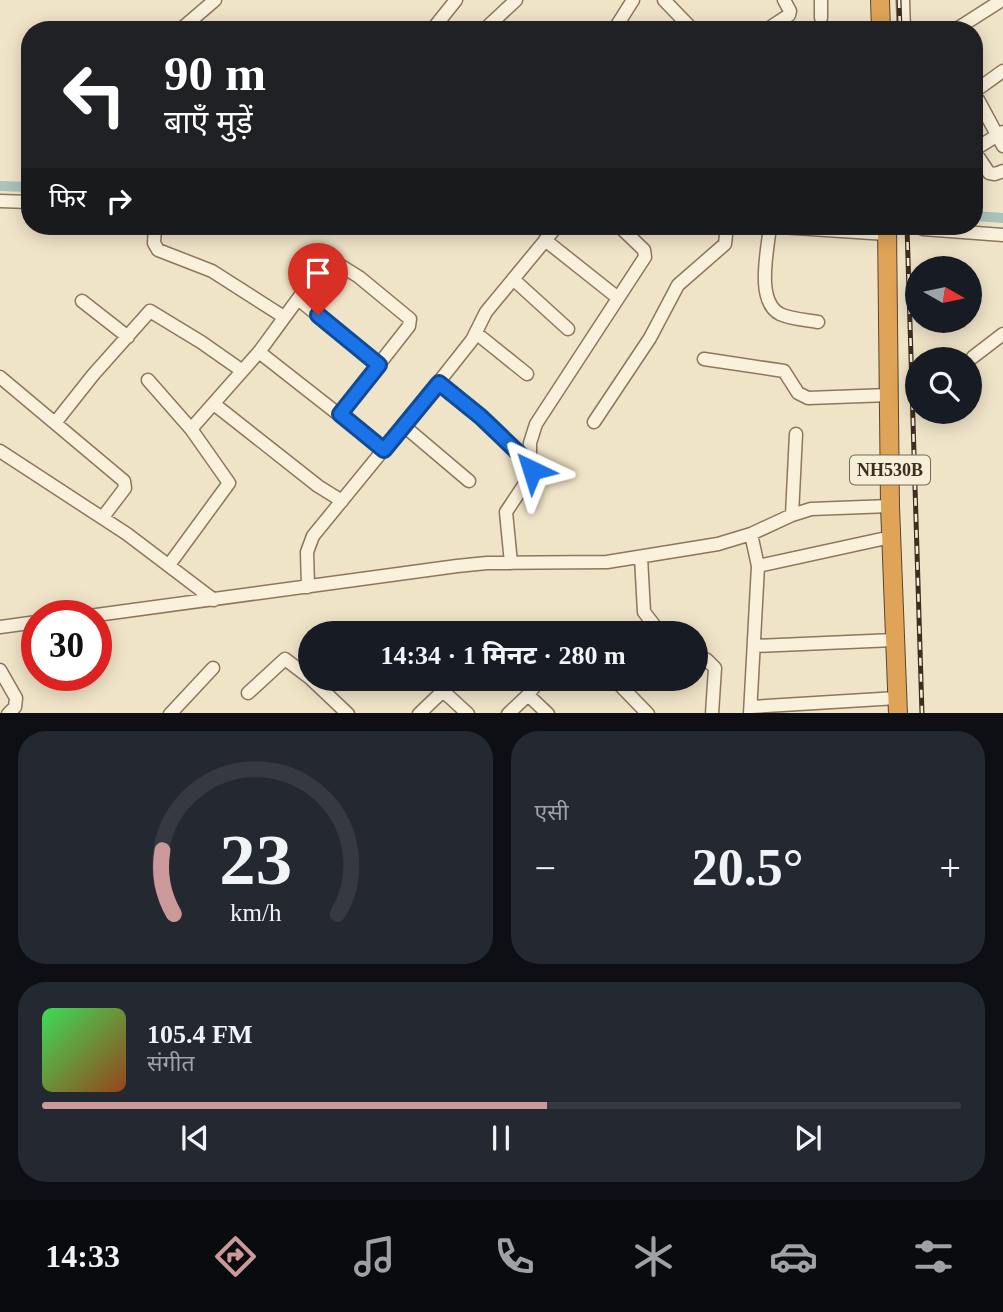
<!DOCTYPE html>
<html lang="hi">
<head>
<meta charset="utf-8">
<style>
	body { margin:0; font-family:"Times New Roman","Noto Sans Devanagari",serif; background:#242831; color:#f1f3f6; height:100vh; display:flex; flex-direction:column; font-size:26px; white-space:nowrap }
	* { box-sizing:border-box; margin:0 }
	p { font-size:23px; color:#9ea1a6 }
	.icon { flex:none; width:38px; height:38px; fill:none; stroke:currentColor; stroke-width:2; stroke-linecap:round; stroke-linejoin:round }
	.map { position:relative; height:713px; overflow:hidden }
	.side { display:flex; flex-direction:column; gap:18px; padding:18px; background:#0d0f14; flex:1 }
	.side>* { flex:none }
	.guide { position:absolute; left:21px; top:21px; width:962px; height:214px; border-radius:28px; box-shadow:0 4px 18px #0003; background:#202124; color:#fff; overflow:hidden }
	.needle { width:46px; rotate:99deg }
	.buttons { position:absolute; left:905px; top:256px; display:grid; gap:14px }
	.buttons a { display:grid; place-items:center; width:77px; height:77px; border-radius:50%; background:#171b24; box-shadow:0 4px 18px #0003; font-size:35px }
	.speed { position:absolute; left:21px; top:600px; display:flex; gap:14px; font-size:35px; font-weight:700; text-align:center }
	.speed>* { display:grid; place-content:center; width:91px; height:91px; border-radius:50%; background:#171b24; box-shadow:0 4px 18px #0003; line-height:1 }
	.speed .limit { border:10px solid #d22; background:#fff; color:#111 }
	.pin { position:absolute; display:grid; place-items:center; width:60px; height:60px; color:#fff; margin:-72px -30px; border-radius:50% 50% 50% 0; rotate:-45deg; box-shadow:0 0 7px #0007 }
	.pin .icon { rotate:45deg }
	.me { position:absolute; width:77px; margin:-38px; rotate:319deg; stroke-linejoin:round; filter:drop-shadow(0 0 5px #0008) }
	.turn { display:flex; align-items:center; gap:24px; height:147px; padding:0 28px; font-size:32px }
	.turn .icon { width:91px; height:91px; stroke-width:2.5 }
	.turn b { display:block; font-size:49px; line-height:60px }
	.then { display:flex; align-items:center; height:66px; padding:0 28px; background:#0003; gap:14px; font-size:26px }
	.big { font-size:52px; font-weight:700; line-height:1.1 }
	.side .tile { flex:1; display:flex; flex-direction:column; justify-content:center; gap:10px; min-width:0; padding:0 24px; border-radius:28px; background:#242831 }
	.side .dial { align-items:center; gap:0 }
	.dial svg { height:182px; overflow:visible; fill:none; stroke:#363941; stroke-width:7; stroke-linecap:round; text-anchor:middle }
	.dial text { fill:#f1f3f6; stroke:none }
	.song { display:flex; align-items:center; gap:21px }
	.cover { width:84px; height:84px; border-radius:10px; background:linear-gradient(135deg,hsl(130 70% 55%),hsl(20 70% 35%)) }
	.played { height:7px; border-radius:4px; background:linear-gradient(90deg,#cc999b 55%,#363941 55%) }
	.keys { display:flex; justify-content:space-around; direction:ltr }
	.heat { display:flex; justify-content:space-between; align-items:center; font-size:38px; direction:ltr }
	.side .tiles { flex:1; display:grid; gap:18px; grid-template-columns:1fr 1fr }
	.tile:last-child { grid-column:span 2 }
	.trip { position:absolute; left:298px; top:621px; width:410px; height:70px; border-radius:35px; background:#171b24; box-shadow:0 4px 18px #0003; font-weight:700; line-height:70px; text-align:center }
	.tabs { display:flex; height:112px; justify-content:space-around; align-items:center; background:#090b0e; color:#9ea1a6 }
	.tabs .icon { width:49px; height:49px }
	.tabs .selected { color:#cc999b }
	.tabs b { font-size:32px; color:#f1f3f6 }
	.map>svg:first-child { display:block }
</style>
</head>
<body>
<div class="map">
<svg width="1003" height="714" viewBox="0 0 1003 714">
	<rect width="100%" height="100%" fill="#f0e4c8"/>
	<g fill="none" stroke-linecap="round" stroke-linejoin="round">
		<path stroke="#a9c4bc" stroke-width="10" d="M0,186L30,187
			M975,216L1003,218"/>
		<g stroke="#8d765c" stroke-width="15">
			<path id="minor" d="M664,0L693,30
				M903,0L904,30
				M821,18V0
				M180,30L215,0
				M432,30L456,0
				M484,30L516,0
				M614,30L633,0
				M766,30L789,15L790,11L784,0
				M955,30L1002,0
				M975,91L1003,71
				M975,94L1003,146
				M975,149L1003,132
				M975,152L989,173L995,174L1003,171
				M0,201L30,202
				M155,226L154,243L158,250L212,271L284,317
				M765,226L887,234
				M770,226C768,249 755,301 780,314C791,319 806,320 818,322
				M919,226L923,229L1003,235
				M545,240L618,298
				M513,279L568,329
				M298,299L379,365
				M82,301L128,337
				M476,333L527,374
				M259,352L384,450
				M973,357L1003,334
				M704,359L784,371L798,393L808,398L889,395
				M0,377L124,481L125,488L103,517
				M148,380L191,429L229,483L169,565
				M438,383L481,417L531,465
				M214,404L318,486L342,501
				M594,422L650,338L678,285L725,244L727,226
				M55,423L93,375L150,311L201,342L241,370
				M404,426L469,481
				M191,429L259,352L325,262L330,259L359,277L410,319L409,326L340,414
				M0,451L127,534L214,600
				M792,515L796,434
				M641,557L644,612L661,634
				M511,563L506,512L530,476V443L536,424L645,257L644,250L619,226
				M758,566L891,537
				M308,587L307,552L313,536L438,383L472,340L486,312L557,226
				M89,616L457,566L487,563L607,562L718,544L751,534L792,515L811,509L890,506
				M0,627L37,622
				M755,646L894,640
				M695,654L707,660L715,668L712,714
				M0,670L16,698L15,707L8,714
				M311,679L348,714
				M614,679L648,714
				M248,693L285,659L310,678
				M528,695L548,714
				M751,707L897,698
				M170,714L213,668
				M419,714L443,691L468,714
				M508,714L528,695L540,679
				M750,714L758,566L751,534"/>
		</g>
		<g stroke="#5b4430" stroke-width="20">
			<path id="highway" d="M880,0L881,30
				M887,226L890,506L898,714"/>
		</g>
		<use href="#minor" stroke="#faf1dc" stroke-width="12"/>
		<use href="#highway" stroke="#e0a458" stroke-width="18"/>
		<g stroke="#3d2e20" stroke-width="5">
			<path id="rail" d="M899,0L900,30
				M907,226L922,714"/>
		</g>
		<use href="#rail" stroke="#f7eed8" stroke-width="2.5" stroke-dasharray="8" stroke-linecap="butt"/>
	</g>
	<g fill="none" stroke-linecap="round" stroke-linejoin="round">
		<g stroke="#114b97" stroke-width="18">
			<path id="route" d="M318,315L379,365L340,414L384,450L439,383L481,417L531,465L532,470"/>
		</g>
		<use href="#route" stroke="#1a73e8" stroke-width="12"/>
	</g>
	<g text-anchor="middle" stroke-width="7" stroke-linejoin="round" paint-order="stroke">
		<rect fill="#f7eed8" stroke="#756857" stroke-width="2" x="850" y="455.5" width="80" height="29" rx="5"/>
		<g font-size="18" font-weight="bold" fill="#3d2e20">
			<text x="890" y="476">NH530B</text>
		</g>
	</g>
</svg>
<div class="buttons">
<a><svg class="needle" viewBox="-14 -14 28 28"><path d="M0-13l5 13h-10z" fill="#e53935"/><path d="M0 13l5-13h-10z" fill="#9ea1a6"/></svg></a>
<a><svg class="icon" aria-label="search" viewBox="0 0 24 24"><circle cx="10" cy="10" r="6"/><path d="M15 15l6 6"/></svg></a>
</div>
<div class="speed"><div class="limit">30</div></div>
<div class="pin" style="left:318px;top:315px;background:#d93025"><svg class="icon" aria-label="arrive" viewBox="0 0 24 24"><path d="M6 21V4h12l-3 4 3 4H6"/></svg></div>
<svg class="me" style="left:532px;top:470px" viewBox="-20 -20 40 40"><path d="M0-17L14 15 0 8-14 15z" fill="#1a73e8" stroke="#fff" stroke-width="4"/></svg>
<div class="trip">14:34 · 1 मिनट · 280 m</div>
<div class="guide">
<div class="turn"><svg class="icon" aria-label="left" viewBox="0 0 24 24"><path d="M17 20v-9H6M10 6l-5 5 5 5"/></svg><div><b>90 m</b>बाएँ मुड़ें</div></div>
<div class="then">फिर<svg class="icon" aria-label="right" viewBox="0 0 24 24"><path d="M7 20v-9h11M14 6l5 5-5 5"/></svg></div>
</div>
</div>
<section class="side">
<div class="tiles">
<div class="tile dial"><svg viewBox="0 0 100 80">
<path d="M14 69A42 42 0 1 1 86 69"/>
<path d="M14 69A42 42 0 0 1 9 41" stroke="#cc999b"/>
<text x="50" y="56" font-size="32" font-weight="700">23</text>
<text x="50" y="72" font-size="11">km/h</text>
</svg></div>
<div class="tile"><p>एसी</p>
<div class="heat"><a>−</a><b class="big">20.5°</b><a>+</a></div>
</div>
<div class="tile">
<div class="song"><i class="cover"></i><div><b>105.4 FM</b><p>संगीत</p></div></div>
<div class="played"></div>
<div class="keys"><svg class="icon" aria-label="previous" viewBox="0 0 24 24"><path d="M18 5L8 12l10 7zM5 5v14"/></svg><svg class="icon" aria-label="pause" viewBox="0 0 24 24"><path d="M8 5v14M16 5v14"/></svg><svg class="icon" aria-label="next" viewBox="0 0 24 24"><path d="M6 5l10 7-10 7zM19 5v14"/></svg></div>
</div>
</div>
</section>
<nav class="tabs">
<b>14:33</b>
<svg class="icon selected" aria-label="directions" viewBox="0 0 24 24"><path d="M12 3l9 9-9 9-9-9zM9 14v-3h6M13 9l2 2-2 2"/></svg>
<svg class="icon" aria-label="music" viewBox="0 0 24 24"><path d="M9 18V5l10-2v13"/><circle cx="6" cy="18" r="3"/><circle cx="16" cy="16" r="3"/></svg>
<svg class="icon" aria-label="phone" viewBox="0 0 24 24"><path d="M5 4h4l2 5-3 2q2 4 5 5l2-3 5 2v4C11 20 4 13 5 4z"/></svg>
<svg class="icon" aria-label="climate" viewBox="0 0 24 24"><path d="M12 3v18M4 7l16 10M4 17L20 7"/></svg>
<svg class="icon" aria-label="car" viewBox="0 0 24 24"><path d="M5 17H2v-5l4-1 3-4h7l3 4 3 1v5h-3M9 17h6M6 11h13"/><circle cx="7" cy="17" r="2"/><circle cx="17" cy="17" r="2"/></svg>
<svg class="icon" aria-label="filters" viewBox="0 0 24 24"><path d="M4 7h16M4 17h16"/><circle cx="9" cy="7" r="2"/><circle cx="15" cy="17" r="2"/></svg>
</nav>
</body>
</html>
